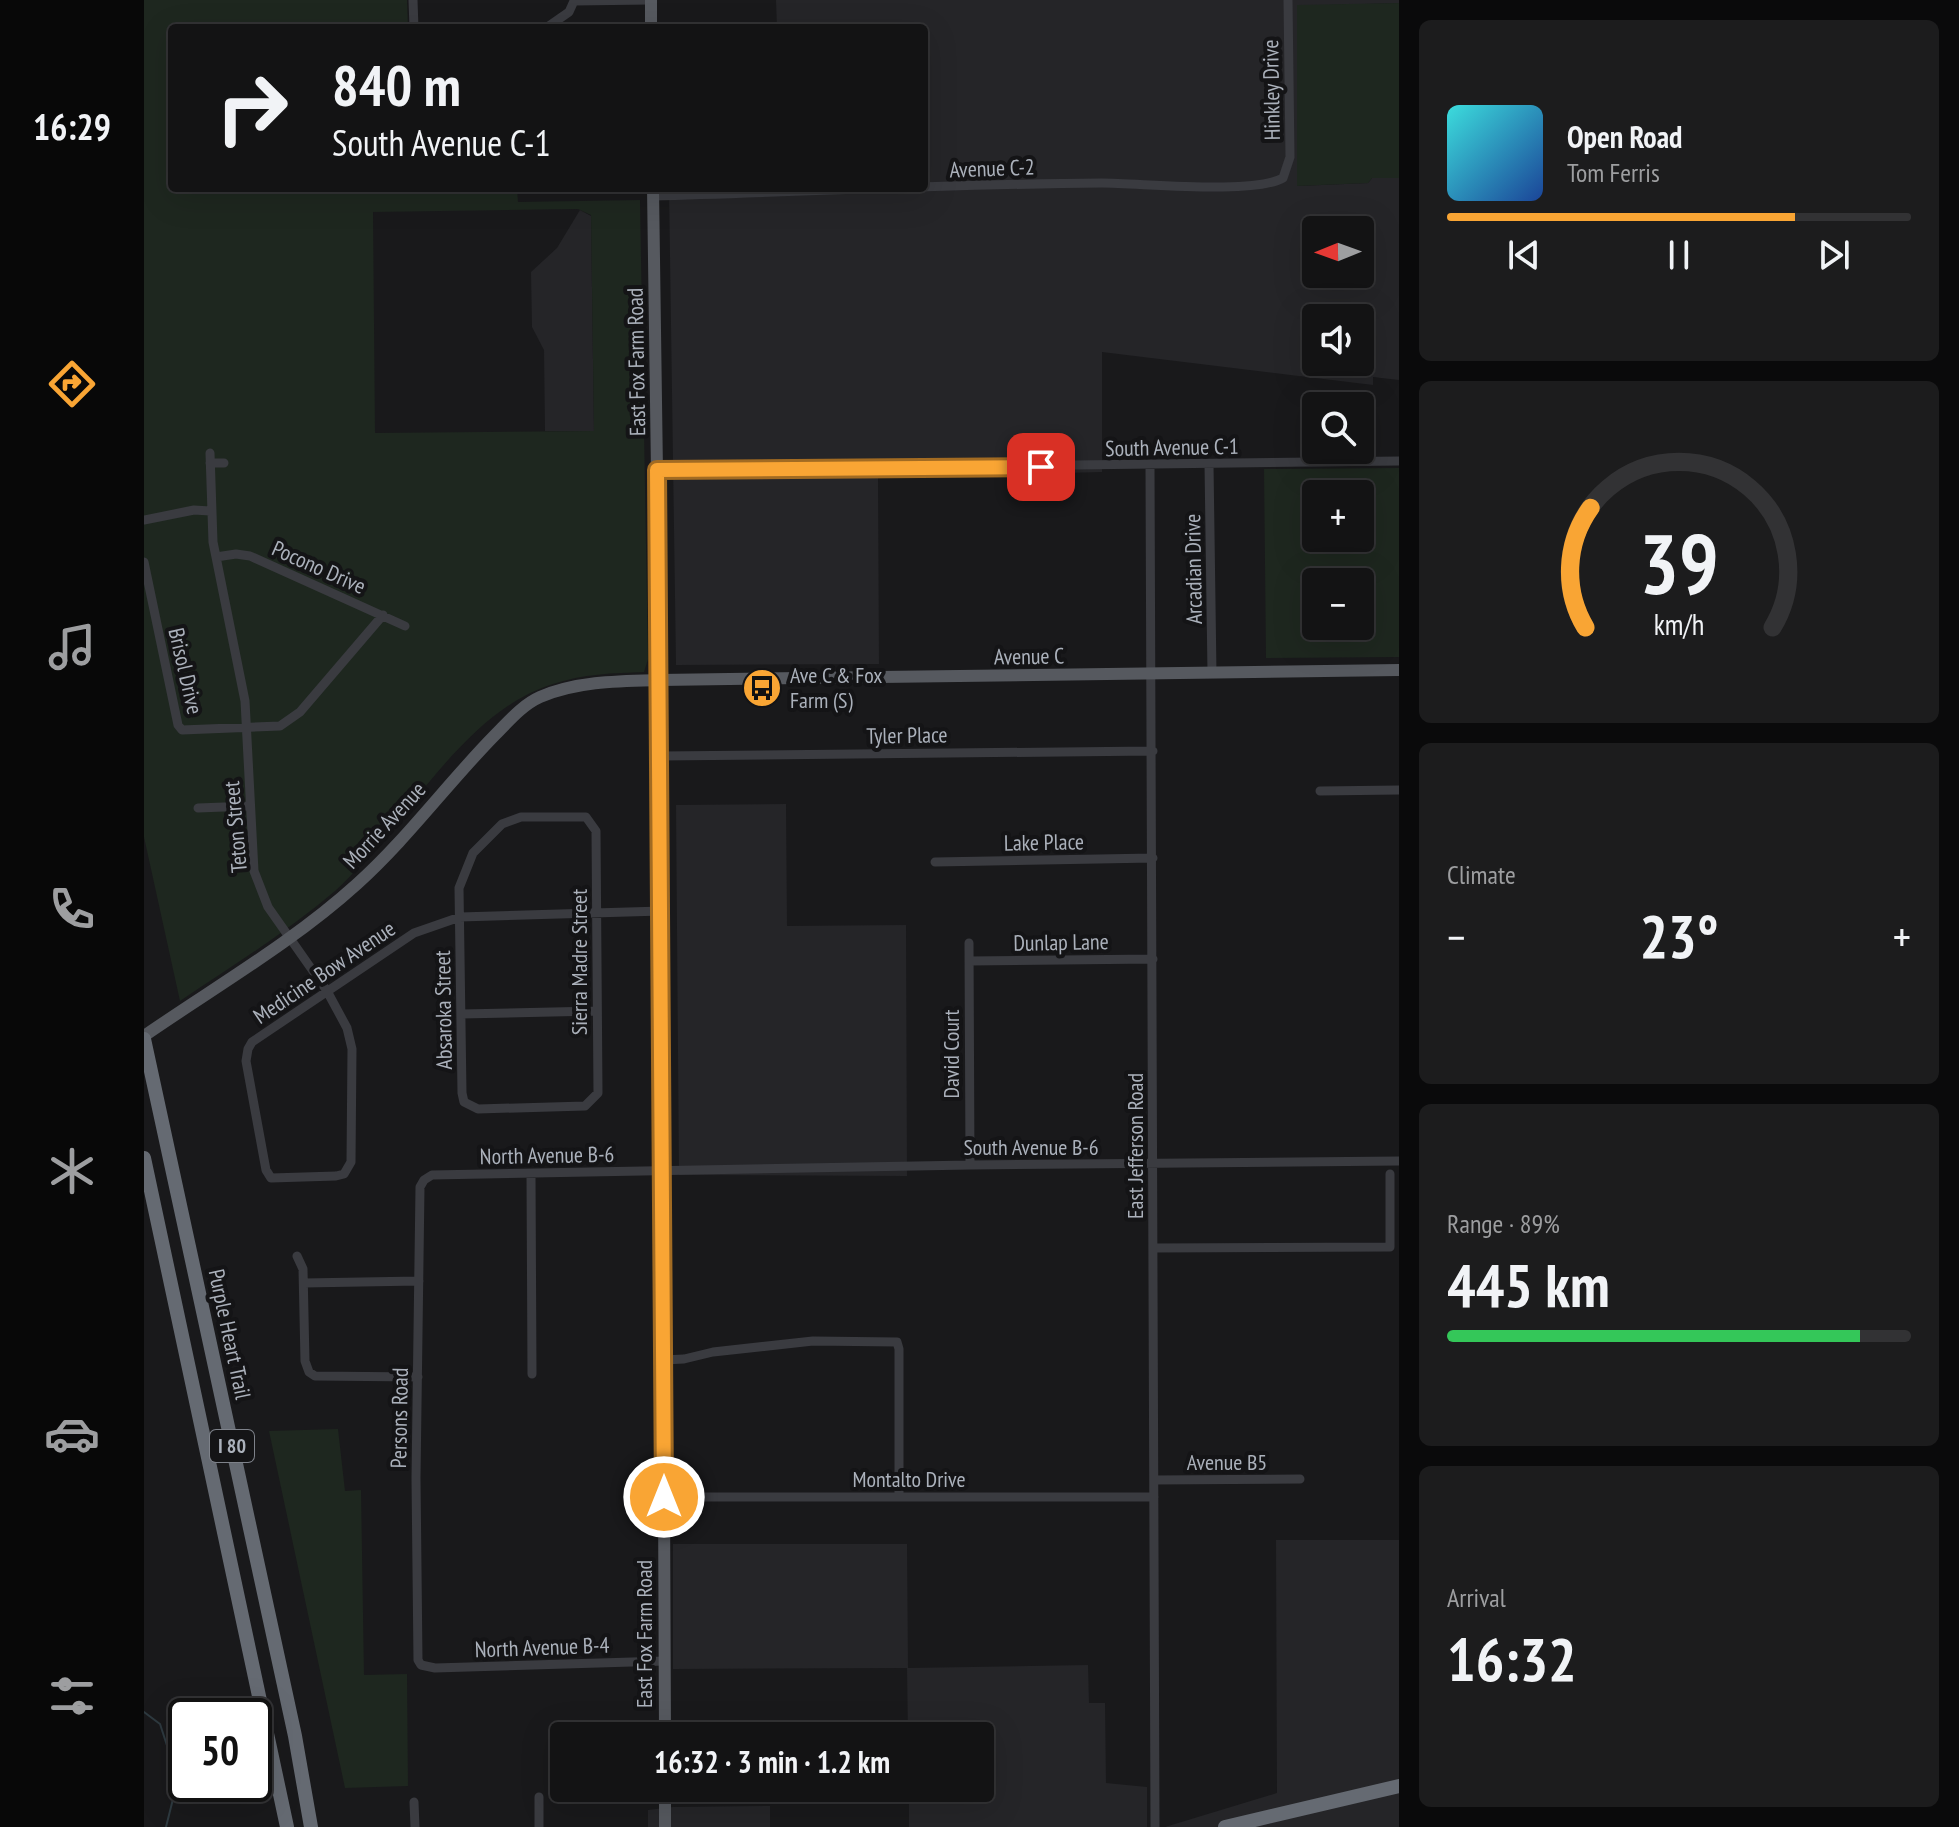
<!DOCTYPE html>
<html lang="en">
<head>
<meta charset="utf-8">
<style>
	body { margin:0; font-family:"PT Sans Narrow",sans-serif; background:#1c1c1d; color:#f1f3f6; height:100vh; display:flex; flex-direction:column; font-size:30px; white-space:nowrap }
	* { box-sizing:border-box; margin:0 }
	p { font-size:26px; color:#9d9ea0 }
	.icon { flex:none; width:44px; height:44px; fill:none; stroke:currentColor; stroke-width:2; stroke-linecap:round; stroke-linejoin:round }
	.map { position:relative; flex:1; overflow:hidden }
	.details { display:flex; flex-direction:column; gap:20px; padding:20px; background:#0a0a0b; width:560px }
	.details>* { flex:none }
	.top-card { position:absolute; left:24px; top:24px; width:760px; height:168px; border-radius:8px; box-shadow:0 8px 32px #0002,0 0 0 2px #323234; background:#131314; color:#f1f3f6; overflow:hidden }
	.needle { width:52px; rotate:269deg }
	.buttons { position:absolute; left:1158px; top:216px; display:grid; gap:16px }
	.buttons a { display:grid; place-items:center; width:72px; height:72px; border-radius:8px; background:#131314; box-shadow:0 8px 32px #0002,0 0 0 2px #323234; font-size:40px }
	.speed { position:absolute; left:24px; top:1698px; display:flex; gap:16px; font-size:40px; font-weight:700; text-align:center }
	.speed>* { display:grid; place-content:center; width:104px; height:104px; border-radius:50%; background:#131314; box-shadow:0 8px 32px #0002,0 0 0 2px #323234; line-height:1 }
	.speed .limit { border:4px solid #111; border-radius:12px; background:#fff; color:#111 }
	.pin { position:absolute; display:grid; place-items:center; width:68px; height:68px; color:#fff; margin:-34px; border-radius:16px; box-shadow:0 4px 12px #0006 }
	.me { position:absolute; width:88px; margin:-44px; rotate:0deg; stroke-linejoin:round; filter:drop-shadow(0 0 6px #0008) }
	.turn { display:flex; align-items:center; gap:28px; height:168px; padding:0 32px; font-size:36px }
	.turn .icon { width:104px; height:104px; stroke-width:2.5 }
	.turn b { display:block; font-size:56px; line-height:68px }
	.big { font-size:60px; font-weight:700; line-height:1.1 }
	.details .card { flex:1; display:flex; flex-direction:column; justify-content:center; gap:12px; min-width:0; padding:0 28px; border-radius:12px; background:#1c1c1d }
	.details .dial { align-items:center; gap:0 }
	.dial svg { height:208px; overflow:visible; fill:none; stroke:#323234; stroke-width:7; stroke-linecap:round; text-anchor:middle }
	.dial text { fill:#f1f3f6; stroke:none }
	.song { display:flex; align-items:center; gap:24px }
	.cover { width:96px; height:96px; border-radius:12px; background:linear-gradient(135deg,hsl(180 70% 55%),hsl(220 70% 35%)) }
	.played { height:8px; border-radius:4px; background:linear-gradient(90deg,#f9a534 75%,#323234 75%) }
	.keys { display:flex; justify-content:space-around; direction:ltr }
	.heat { display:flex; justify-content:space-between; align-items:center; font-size:44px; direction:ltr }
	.charge { height:12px; border-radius:6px; background:linear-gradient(90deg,#34c759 89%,#323234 0) }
	.trip { position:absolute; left:406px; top:1722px; width:444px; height:80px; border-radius:8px; background:#131314; box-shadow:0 8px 32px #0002,0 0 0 2px #323234; font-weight:700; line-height:80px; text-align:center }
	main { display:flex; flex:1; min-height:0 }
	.menu { display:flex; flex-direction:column; width:144px; justify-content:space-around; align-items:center; background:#080808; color:#9d9ea0 }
	.menu .icon { width:56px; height:56px }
	.menu .current { color:#f9a534 }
	.menu b { font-size:36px; color:#f1f3f6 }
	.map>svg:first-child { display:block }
</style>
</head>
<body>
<main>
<nav class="menu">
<b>16:29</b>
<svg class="icon current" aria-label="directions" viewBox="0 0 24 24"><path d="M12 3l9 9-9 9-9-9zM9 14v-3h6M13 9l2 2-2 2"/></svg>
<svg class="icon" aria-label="music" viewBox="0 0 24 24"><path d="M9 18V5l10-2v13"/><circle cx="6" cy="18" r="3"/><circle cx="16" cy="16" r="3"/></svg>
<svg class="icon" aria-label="phone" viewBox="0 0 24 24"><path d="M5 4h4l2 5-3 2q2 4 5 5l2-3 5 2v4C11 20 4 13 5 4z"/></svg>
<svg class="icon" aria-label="climate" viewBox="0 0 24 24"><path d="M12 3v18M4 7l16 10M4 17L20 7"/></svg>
<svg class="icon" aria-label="car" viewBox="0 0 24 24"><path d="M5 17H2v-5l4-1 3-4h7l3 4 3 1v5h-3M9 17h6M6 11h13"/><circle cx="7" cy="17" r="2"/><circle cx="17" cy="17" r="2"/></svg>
<svg class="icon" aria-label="filters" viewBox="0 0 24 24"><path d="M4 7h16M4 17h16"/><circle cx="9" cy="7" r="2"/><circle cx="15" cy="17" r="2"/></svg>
</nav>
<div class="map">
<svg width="1255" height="1827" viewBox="0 0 1255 1827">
	<rect width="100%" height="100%" fill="#19191b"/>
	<path fill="#252528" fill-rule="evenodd" d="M632,0H1255V3L1153,6V186L1224,183L1228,178H1255V380L1229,377V385L958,352V472L734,478L735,664L532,665L525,188H780V28H633ZM1172,230H1216V274H1172ZM1172,318H1216V362H1172Z
		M436,210L447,216L450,431H401L400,350L388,327L387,272L413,248Z
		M642,804L643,926L762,925L763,1176L535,1175L532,805Z
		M1132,1540H1255V1827H1021L1133,1793Z
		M529,1544H763L764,1668L944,1665L945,1703H961L962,1783L1003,1787V1827H765V1788H836V1736H764L763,1668L529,1669Z
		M626,1806V1827H504V1810L529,1807Z"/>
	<path fill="#1e271f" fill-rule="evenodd" d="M0,0H263L264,28H28V188H373L374,202L496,200L504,659L500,672C469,673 439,674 409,684C338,706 290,778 244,832C227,852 210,874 191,891C143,932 88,966 36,1001L0,837ZM434,209L447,215L450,431L231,433L229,212Z
		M1255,3V178H1228L1224,183L1153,186V5Z
		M1255,468V657L1122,658L1120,469ZM1172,494H1216V538H1172ZM1172,582H1216V626H1172Z
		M194,1429L201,1491L217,1490L220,1675L263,1674L264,1786L201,1788L125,1431Z"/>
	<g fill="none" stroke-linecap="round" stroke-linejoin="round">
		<path stroke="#2e3a40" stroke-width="2" d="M0,1712L16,1724L30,1767L32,1787L22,1827"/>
		<path stroke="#3a3b40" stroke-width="9" d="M269,0L270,28
			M430,1L507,0
			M402,28L425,12L430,1
			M509,196C659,192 809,184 958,183C999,183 1108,195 1139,178L1146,157L1144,0
			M66,453L69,542L101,701L110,871L124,907L183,991L203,1028L208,1049L207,1162L200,1174L192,1176L127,1178L122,1170L102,1061L104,1049L108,1042L270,933L316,917L518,911
			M66,463H80
			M1065,464L1068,673
			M1006,466L1011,1827
			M513,470L1255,461
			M0,520L50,510L66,511
			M72,557L92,554L106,556L261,626
			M0,562L34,725L38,730L136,726L156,712L239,615
			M517,756L1009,751
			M1176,791L1255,790
			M54,808L106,806
			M377,817H442L452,831L454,1093L441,1106L334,1109L320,1102L318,1093L315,888L329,853L358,824Z
			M791,862L1009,858
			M825,943L826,1165
			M825,961L1009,959
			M317,1014L453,1011
			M387,1174L388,1374
			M1009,1248L1246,1247V1174
			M153,1256L159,1269L161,1361L165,1372L171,1376L274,1377
			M160,1283L275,1281
			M519,1360L540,1359L569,1352L669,1341L753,1342L755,1349V1497
			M1010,1480L1156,1479
			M520,1497H1010
			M521,1661L291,1668L277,1665L274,1660L272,1478L276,1187L280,1180L288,1175L826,1165L1255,1161
			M395,1797V1827
			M270,1802L271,1827"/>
		<path stroke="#56595f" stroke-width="12" d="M507,0V28
			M509,188L517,756L521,1736
			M0,1036C71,987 149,942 213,884C263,839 303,784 350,736C364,722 378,705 396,697C433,681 476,681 516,680L1255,670
			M521,1788V1827"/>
		<path stroke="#656a72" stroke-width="14" d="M0,1039L151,1736L167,1827
			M0,1158L143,1827
			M1081,1827L1255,1786"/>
	</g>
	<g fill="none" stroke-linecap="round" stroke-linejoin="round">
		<g stroke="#a26b22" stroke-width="20">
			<path id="route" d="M520,1497L513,470L897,467"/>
		</g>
		<use href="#route" stroke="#f9a534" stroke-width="14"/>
	</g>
	<defs>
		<g id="bus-disc" transform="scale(2)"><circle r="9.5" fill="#f9a534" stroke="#141416"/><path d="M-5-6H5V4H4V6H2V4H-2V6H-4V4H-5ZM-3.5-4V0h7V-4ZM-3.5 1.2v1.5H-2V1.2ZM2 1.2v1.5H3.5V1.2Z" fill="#111"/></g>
	</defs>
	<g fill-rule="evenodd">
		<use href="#bus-disc" x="618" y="688"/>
	</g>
	<g text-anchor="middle" stroke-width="8" stroke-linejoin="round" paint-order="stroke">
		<rect fill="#141416" stroke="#7e828a" stroke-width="2" x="66" y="1430" width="44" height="32" rx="6"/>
		<g font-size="20" font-weight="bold" fill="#abb1bb">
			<text x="88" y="1453">I 80</text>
		</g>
		<g font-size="22" fill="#abb1bb" stroke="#141416">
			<text transform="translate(1127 90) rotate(-91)" y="8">Hinkley Drive</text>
			<text transform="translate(848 168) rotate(-2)" y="8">Avenue C-2</text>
			<text transform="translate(492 362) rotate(-91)" y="8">East Fox Farm Road</text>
			<text transform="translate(1028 447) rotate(-1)" y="8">South Avenue C-1</text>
			<text transform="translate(175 567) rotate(24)" y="8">Pocono Drive</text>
			<text transform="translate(1049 569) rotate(-91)" y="8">Arcadian Drive</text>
			<text transform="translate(885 656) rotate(-1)" y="8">Avenue C</text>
			<text transform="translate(42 671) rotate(77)" y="8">Brisol Drive</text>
			<text transform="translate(763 735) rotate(-1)" y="8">Tyler Place</text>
			<text transform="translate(240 825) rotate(-47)" y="8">Morrie Avenue</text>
			<text transform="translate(91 827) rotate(-95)" y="8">Teton Street</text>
			<text transform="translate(900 842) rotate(-1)" y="8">Lake Place</text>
			<text transform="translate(917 942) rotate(-1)" y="8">Dunlap Lane</text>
			<text transform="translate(435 962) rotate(-90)" y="8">Sierra Madre Street</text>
			<text transform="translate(180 972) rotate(-34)" y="8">Medicine Bow Avenue</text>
			<text transform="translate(299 1010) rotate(-91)" y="8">Absaroka Street</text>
			<text transform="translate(807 1054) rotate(-90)" y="8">David Court</text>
			<text transform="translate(991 1146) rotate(-90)" y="8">East Jefferson Road</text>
			<text x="887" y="1155">South Avenue B-6</text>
			<text transform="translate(403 1155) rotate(-1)" y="8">North Avenue B-6</text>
			<text transform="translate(86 1334) rotate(78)" y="8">Purple Heart Trail</text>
			<text transform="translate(255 1418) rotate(-89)" y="8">Persons Road</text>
			<text x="1083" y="1470">Avenue B5</text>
			<text x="765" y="1487">Montalto Drive</text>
			<text transform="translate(500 1634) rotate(-90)" y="8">East Fox Farm Road</text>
			<text transform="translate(398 1647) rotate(-2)" y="8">North Avenue B-4</text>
		</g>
		<g font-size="22" fill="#abb1bb" stroke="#141416" text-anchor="start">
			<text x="646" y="683">Ave C &amp; Fox<tspan x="646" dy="25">Farm (S)</tspan></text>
		</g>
	</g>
</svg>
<div class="buttons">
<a><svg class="needle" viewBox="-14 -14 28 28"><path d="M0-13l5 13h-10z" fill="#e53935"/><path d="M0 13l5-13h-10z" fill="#9d9ea0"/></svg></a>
<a><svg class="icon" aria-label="sound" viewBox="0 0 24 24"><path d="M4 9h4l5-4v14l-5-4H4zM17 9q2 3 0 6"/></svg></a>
<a><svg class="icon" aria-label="search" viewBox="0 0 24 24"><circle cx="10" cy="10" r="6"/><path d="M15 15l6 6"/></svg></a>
<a>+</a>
<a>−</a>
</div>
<div class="speed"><div class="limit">50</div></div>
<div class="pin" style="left:897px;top:467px;background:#d93025"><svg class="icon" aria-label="arrive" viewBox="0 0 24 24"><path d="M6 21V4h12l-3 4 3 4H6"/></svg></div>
<svg class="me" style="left:520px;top:1497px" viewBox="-20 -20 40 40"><circle r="17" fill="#f9a534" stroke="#fff" stroke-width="3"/><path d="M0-11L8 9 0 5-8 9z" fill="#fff"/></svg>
<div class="trip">16:32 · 3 min · 1.2 km</div>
<div class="top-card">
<div class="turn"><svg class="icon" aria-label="right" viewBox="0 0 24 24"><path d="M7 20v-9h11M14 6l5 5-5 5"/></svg><div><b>840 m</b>South Avenue C-1</div></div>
</div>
</div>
<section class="details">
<div class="card">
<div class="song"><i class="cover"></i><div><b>Open Road</b><p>Tom Ferris</p></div></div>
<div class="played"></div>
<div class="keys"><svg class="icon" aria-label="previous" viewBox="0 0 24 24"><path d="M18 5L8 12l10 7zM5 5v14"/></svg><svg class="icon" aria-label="pause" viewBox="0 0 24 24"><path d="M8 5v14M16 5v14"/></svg><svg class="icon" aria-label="next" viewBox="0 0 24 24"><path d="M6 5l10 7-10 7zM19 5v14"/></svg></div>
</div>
<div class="card dial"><svg viewBox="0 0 100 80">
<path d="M14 69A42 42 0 1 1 86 69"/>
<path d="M14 69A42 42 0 0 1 16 23" stroke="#f9a534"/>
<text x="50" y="56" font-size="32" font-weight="700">39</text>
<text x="50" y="72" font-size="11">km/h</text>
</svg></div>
<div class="card"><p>Climate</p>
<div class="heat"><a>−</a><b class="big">23°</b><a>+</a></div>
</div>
<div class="card"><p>Range · 89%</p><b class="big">445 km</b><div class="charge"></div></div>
<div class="card"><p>Arrival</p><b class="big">16:32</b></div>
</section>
</main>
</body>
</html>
